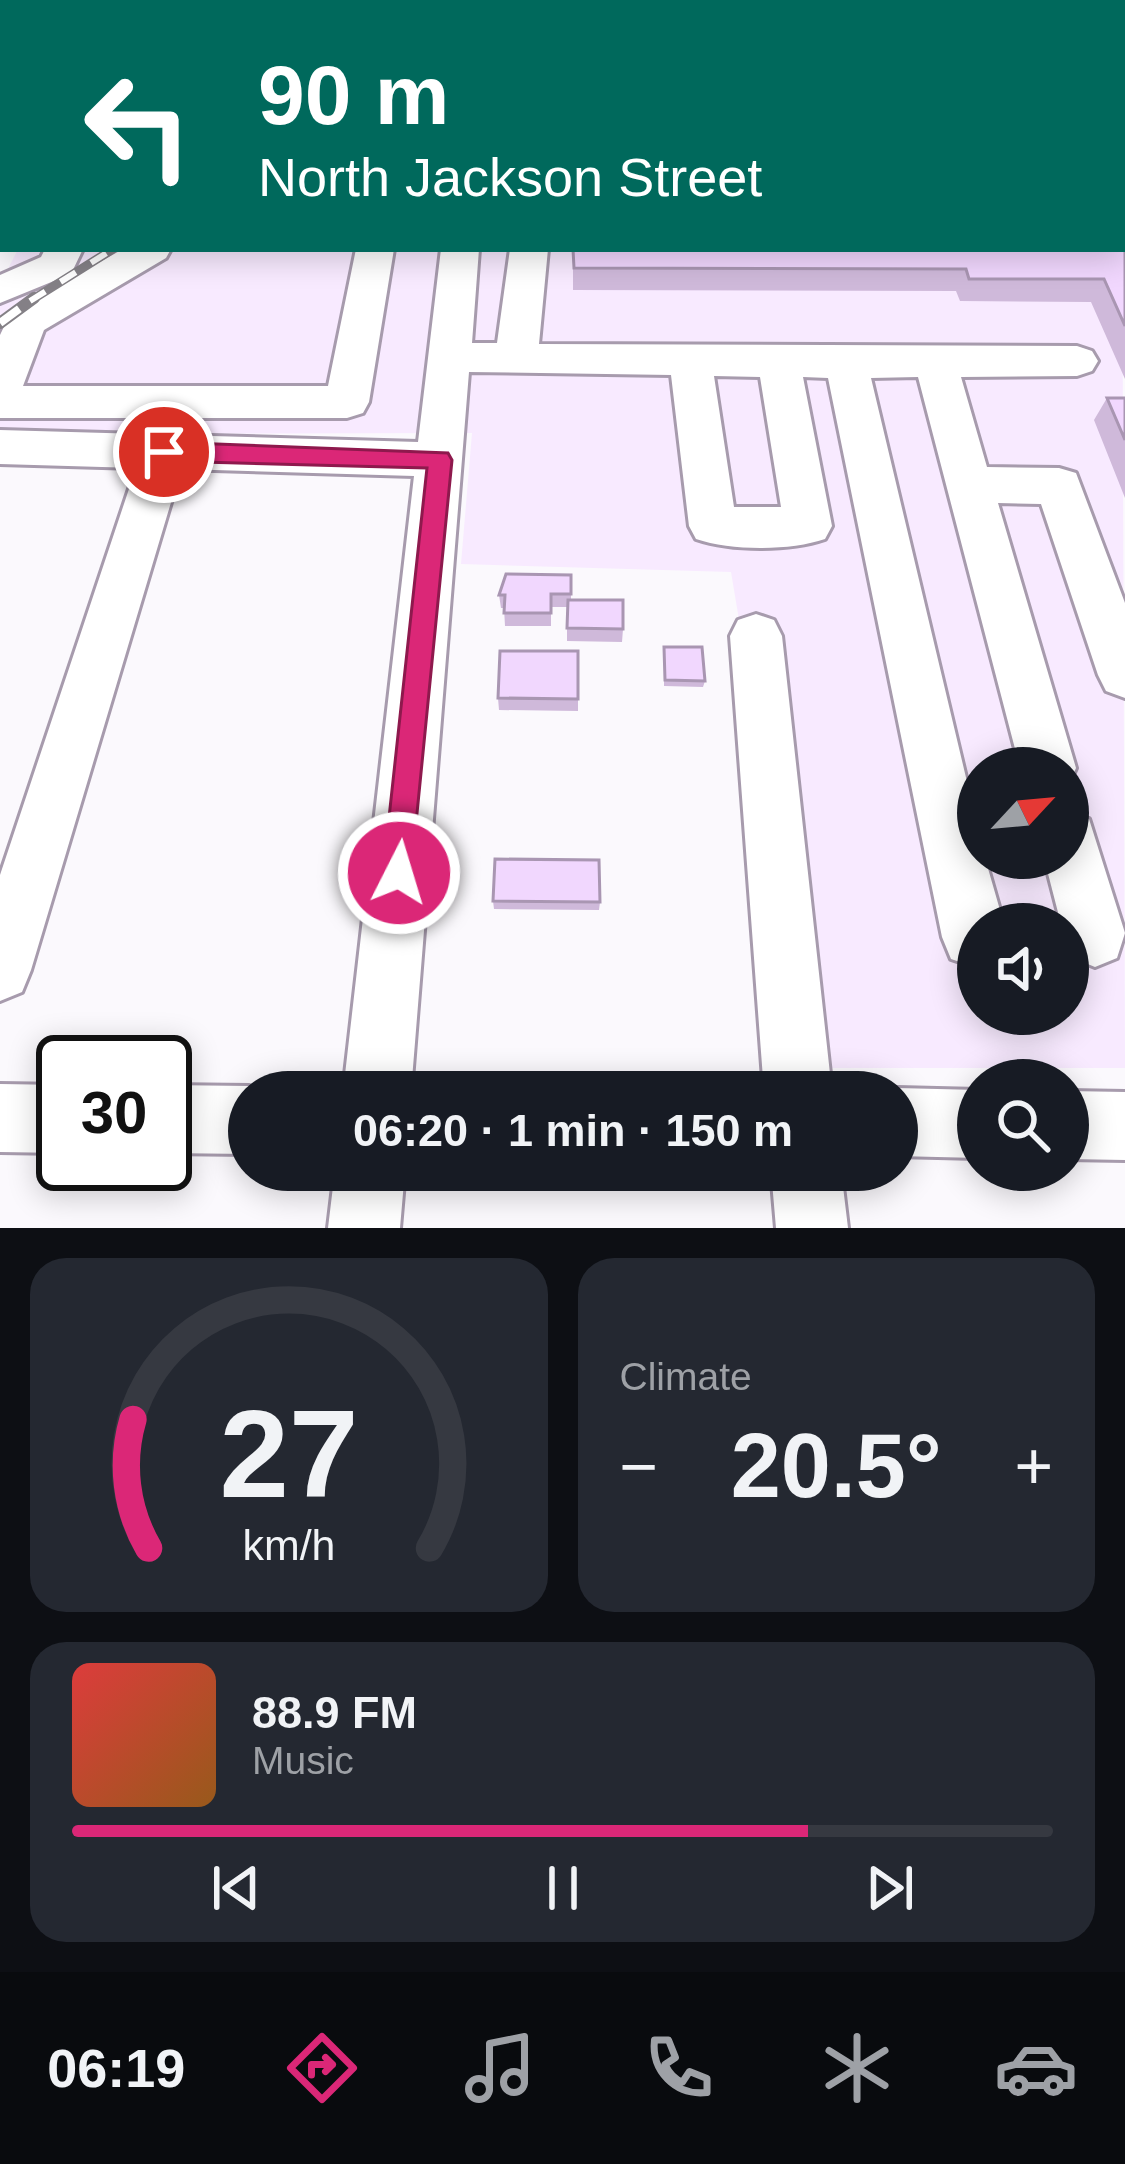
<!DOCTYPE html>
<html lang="en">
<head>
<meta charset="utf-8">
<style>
	body { margin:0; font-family:Helvetica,sans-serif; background:#242831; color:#f1f3f6; height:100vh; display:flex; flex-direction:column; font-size:45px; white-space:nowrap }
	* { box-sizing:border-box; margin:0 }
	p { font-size:39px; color:#9ea1a6 }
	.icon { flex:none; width:66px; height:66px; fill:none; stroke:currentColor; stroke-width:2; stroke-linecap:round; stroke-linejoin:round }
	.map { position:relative; height:1228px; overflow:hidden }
	.drawer { display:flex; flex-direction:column; gap:30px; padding:30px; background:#0d0f14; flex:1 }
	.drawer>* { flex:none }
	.top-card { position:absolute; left:0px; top:0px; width:1125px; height:252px; box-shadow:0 6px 30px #0003; background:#00695c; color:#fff; overflow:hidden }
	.needle { width:78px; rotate:64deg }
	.fabs { position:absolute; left:957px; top:747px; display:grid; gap:24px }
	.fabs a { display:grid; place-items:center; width:132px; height:132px; border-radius:50%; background:#171b24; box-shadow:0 6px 30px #0003; font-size:60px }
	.speed { position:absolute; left:36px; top:1035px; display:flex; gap:24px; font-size:60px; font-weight:700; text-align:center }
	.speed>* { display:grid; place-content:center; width:156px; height:156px; border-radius:50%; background:#171b24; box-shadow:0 6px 30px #0003; line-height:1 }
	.speed .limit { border:6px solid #111; border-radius:18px; background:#fff; color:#111 }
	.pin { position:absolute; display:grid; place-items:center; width:102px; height:102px; color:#fff; margin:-51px; border:6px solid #fff; border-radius:50%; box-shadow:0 3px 12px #0007 }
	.me { position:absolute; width:132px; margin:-66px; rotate:5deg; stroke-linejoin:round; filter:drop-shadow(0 0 9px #0008) }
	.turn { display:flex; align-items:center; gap:42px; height:252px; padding:0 60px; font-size:54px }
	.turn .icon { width:156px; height:156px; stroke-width:2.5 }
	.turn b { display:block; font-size:84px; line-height:102px }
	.big { font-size:90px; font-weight:700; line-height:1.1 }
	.drawer .card { flex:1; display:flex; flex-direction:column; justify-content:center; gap:18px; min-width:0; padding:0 42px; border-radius:36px; background:#242831 }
	.drawer .dial { align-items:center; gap:0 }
	.dial svg { height:312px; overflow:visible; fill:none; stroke:#363941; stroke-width:7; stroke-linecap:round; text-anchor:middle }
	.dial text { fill:#f1f3f6; stroke:none }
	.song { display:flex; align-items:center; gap:36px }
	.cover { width:144px; height:144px; border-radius:18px; background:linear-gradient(135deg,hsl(0 70% 55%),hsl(30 70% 35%)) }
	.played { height:12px; border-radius:6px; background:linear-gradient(90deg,#db2777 75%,#363941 75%) }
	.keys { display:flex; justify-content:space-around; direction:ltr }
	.heat { display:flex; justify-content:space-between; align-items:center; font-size:66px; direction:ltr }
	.drawer .tiles { flex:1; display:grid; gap:30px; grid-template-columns:1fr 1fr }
	.card:last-child { grid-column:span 2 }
	.trip { position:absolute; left:228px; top:1071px; width:690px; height:120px; border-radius:60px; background:#171b24; box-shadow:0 6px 30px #0003; font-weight:700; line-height:120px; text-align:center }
	.tab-bar { display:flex; height:192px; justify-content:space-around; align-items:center; background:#090b0e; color:#9ea1a6 }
	.tab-bar .icon { width:84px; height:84px }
	.tab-bar .active { color:#db2777 }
	.tab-bar b { font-size:54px; color:#f1f3f6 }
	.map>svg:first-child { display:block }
</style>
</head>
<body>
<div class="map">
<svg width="1125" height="1228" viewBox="0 0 1125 1228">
	<rect width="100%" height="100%" fill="#fbf9fd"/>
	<path fill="#f8eaff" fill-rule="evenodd" d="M1122,142L1125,1068H814L731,572L461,564L472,433L0,434V285L18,249H1122ZM978,768H1068V858H978ZM978,924H1068V1014H978Z"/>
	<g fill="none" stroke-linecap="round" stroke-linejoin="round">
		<g stroke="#a79bad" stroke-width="6">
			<path id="minor" d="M0,115H3V135H0Z
				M1122,118H1125V138H1122Z
				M45,249H83L71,274L0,303V275L41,257Z
				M123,249H171L166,258L44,330L23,386H328L356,249H394L369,402L363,413L347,418H0V335L11,312Z
				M441,249H479L472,343H497L510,249H548L539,344L1077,346L1092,351L1098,361L1092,371L1077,376L961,377L987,467L1059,468L1076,473L1125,603V698L1106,691L1098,675L1041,504L998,503L1076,768L1068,786V768H1020L918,377L871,378L978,828V858H985L1004,924H978V968L951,959L942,937L828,378L803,377L832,526L825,539C790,551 731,551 696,539L689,526L671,375L469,372L411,1092H343L414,476L181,469L31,970L22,992L0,1001V875L136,468L0,464V430L418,442ZM714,376L760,377L781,507H734Z
				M756,614L774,620L782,636L832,1092H764L730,636L738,620Z
				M1068,811L1089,819L1125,933L1117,958L1095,967L1073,958L1068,924H1061L1044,858H1068Z
				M0,1084L63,1085V1153L0,1152Z
				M165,1085L249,1086L264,1092H249V1154L165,1153Z
				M897,1088L978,1090V1158L897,1156V1092H887Z
				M1068,1091L1125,1092V1160L1068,1159Z
				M335,1170H405L400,1228H328Z
				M771,1170H841L848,1228H776Z"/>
		</g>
		<use href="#minor" fill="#fff" fill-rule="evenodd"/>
		<g stroke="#848086" stroke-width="9">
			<path id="rail-far1" d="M0,54L3,65
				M0,131L3,121
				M0,178L3,172
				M30,301L113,249"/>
		</g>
		<g stroke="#848086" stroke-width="12">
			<path id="rail" d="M0,323L34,298"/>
		</g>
		<use href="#rail-far1" stroke="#fff" stroke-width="6" stroke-dasharray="18" stroke-linecap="butt"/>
		<use href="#rail" stroke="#fff" stroke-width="8" stroke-dasharray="24" stroke-linecap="butt"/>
	</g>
	<path fill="#cfb9da" d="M1125,0V98H1122V3Z
		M1125,151V379L1091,302L960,301L956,291L573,290V249Z
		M1107,398H1125V498L1094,420Z
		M571,575V600L623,629L622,642L567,641V607H551V626H505L504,608H501L499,595Z
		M664,647L705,681L703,687L664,686Z
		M498,698L578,699V711L499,710Z
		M493,901L600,902L599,910L494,909Z"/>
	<path fill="#f1d7fe" stroke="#a996b2" stroke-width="3" d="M355,0H1125V69H1122V3H354Z
		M1122,151H1125V326L1104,279H969L966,269L574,268L573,249H1122Z
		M1107,398H1125V440Z
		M506,574L571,575V594H551V613H504L505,595H499Z
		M568,600H623V629L567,628Z
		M664,647H702L705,681L665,680Z
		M500,651H578V699L498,698Z
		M495,859L599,860L600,902L493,901Z"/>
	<path fill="#db2777" stroke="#8e194d" stroke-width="3" d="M164,442L448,453L452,460L410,884L399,888L388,884L383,873L427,468L164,461L152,452Z"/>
</svg>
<div class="fabs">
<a><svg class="needle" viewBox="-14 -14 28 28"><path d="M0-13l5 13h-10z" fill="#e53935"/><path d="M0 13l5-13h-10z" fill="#9ea1a6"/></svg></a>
<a><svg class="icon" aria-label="sound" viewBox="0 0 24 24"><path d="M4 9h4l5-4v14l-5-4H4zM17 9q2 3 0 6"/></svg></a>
<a><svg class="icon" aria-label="search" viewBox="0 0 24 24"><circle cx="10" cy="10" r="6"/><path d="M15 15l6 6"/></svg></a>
</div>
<div class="speed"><div class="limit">30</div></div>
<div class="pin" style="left:164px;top:452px;background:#d93025"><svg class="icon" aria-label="arrive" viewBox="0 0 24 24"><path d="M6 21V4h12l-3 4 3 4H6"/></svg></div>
<svg class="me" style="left:399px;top:873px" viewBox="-20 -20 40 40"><circle r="17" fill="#db2777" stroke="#fff" stroke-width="3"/><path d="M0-11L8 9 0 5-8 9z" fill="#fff"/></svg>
<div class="trip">06:20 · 1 min · 150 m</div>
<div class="top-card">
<div class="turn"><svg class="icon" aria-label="left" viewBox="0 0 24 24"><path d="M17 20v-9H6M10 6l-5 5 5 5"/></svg><div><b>90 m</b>North Jackson Street</div></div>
</div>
</div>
<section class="drawer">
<div class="tiles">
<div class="card dial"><svg viewBox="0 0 100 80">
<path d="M14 69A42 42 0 1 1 86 69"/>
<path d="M14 69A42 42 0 0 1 10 36" stroke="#db2777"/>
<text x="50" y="56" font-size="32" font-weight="700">27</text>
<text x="50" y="72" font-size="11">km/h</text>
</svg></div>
<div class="card"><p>Climate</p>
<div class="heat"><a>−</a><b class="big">20.5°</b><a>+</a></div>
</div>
<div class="card">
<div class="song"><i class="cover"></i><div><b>88.9 FM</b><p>Music</p></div></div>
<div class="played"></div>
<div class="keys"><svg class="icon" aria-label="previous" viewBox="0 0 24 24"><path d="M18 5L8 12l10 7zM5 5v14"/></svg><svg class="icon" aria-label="pause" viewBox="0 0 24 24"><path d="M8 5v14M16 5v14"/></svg><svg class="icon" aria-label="next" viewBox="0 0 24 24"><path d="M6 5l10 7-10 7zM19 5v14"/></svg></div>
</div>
</div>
</section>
<nav class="tab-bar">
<b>06:19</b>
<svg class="icon active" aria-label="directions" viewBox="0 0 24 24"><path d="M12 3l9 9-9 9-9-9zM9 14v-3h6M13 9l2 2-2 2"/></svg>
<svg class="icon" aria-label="music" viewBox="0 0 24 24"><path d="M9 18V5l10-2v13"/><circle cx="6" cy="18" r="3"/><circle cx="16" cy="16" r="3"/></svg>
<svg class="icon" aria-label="phone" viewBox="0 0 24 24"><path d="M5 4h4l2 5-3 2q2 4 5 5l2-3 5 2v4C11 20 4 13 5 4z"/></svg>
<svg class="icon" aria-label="climate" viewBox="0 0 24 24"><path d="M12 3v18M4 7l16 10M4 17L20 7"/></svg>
<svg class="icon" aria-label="car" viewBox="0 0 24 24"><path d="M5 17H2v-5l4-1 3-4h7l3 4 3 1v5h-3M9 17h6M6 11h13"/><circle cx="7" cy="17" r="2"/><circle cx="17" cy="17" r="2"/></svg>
</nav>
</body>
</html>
